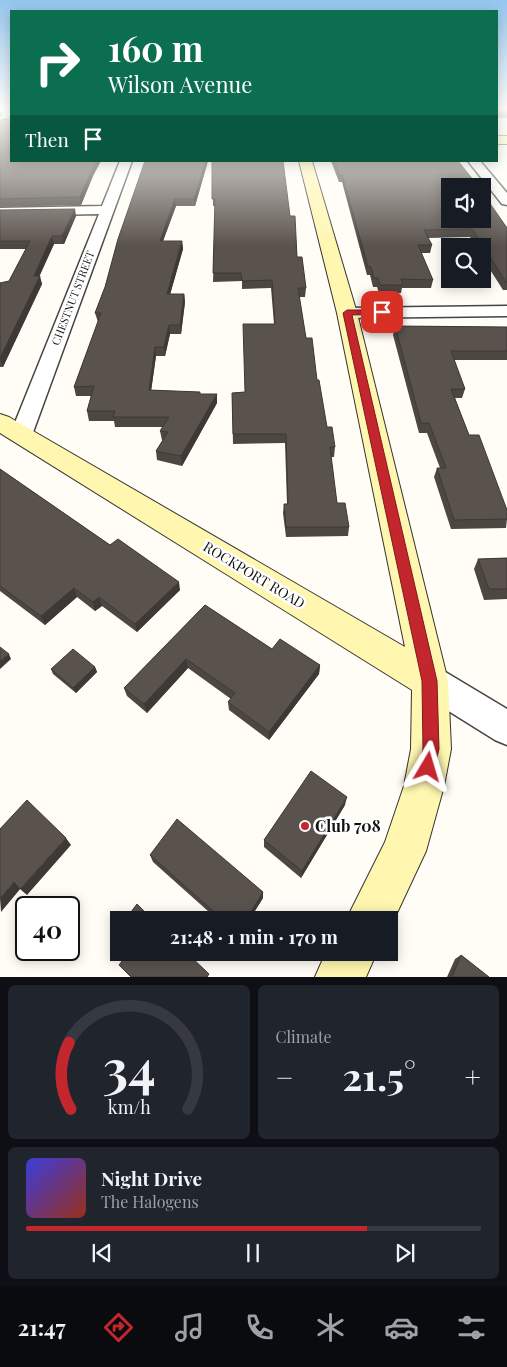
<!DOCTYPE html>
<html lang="en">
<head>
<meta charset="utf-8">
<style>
	body { margin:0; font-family:"Playfair Display",serif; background:#20242c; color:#f1f3f6; height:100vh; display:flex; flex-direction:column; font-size:19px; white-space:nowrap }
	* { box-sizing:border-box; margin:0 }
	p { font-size:16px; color:#9ea1a6 }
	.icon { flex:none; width:28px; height:28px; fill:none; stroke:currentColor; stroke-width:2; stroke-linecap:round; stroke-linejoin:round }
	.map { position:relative; height:977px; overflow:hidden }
	.details { display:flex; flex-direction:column; gap:8px; padding:8px; background:#0d0f14; flex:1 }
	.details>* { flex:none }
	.top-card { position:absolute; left:10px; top:10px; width:488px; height:152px; border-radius:0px; box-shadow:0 2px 12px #0003; background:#0b6e4f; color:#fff; overflow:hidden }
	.controls { position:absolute; left:441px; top:178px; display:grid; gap:10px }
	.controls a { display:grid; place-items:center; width:50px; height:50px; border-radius:0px; background:#171b24; box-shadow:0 2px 12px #0003; font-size:25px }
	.speed { position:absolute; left:15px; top:896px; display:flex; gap:10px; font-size:25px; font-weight:700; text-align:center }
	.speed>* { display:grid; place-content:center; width:65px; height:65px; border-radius:50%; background:#171b24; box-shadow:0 2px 12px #0003; line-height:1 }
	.speed .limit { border:2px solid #111; border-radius:8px; background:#fff; color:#111 }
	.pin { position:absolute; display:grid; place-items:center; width:42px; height:42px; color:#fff; margin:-21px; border-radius:10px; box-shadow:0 2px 8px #0006 }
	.me { position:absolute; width:55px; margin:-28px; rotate:7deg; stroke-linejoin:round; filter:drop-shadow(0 0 4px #0008) }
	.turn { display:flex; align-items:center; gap:18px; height:105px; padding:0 15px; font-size:22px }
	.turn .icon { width:65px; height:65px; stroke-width:2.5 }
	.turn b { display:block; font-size:35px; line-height:42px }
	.then { display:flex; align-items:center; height:48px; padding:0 15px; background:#0003; gap:10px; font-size:19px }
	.big { font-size:38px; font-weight:700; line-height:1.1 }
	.details .tile { flex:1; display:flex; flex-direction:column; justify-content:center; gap:8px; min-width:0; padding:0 18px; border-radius:8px; background:#20242c }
	.details .dial { align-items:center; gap:0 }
	.dial svg { height:130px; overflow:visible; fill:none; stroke:#363941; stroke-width:7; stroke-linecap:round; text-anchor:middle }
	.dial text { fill:#f1f3f6; stroke:none }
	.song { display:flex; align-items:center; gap:15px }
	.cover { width:60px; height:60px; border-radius:8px; background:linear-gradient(135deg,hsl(240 70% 55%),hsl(10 70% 35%)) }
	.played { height:5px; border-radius:2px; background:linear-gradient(90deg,#c4262e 75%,#363941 75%) }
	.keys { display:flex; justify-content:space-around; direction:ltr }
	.heat { display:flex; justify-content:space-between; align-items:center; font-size:28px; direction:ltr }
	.details .tiles { flex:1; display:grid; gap:8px; grid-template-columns:1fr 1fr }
	.tile:last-child { grid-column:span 2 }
	.trip { position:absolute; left:110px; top:911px; width:288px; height:50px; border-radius:0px; background:#171b24; box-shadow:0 2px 12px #0003; font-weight:700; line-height:50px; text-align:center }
	.tab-bar { display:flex; height:80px; justify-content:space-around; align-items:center; background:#090b0e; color:#9ea1a6 }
	.tab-bar .icon { width:35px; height:35px }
	.tab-bar .selected { color:#c4262e }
	.tab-bar b { font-size:22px; color:#f1f3f6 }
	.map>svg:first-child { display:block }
</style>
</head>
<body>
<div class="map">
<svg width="507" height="977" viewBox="0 0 507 977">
	<rect width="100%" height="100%" fill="#fffdf5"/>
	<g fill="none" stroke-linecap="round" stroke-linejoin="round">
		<g stroke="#444" stroke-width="3">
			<path id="street" d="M120,161H132L32,435L29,440L21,442L13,440L10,435L99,214L0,216V208L102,206Z
				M468,161H480L507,193V205L502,204Z
				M507,306V316L347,318L341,317L338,313L341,309L347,308Z
				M430,666L442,670L507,709V745L495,740L418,692L414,681L418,670Z"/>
		</g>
		<g stroke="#333" stroke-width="2">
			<path id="secondary" d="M496,136H507V144H496Z
				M299,161H312L357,313L448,681L451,749L444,786L426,851L389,930V920H346L385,842L404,786L411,749L412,690L0,433V414L9,417L405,647L337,313Z
				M326,952H377L366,977H315Z"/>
		</g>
		<use href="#street" fill="#fff" fill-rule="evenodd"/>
		<use href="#secondary" fill="#fff6b0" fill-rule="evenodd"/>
	</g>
	<path fill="#4d4742" d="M496,109H507V118H496Z
		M0,120L93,176L81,205L0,207Z
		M145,161H208L195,206H176L163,241H182L183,249L170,294H184L185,302L181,334H170L165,356H156L151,390L201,394H217V403L182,466L157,460L156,451L163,440H162L160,431L163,427H115L114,421H89L87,411L91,396H76L74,387L98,322L95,313L105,287Z
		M212,161L290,216L297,257L306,288L305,297H299L306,338L317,380L327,427L335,447L334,457H331L337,503L349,527L348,536L286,537L283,513L284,504H287L285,443L233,444L232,393L245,392L274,324L271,288L242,289V281L213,282L215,206H213Z
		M331,161H458L507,228V290H503L482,257V246H476L470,237L428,238L432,245L430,253H421L433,280L431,288H402L401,293H379L377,287H373L370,275H367L342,182H339Z
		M0,210L76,216L64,244H54L39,276L42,284L3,367H0V283L9,281L26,249H0Z
		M395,326L507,327V360H454L465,389L462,398H455L469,435L507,519L506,528L451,529L434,477L437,468H440L427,433H419L393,335Z
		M0,469L110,545L180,590L137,632L102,606L95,611L77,597L45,625L0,591Z
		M507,558V599L484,600L474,569L478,559Z
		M205,605L272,649L320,665L319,674L269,740L229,710L228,702L231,699L188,668L147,713L127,696L124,688Z
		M95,667L97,672L76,693L53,674L51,669Z
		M345,805L301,878L264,847V840Z
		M150,855L263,892V898L249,920H218L153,862Z
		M461,955L489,977H447L455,959Z"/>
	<path fill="#3f3936" d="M0,111H1L2,116L0,118Z
		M96,161H101L93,176L81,205L80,197Z
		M206,161H208L195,206L194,199Z
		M175,199L176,206L160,249V241Z
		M75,209L76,216L64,244L62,236Z
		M52,236L54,244L36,284L34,276Z
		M182,241L183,249L168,302L167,294Z
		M40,276L42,284L3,367L0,358Z
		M184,294L185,302L181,334L180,325Z
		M169,325L170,334L165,356L164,347Z
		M155,347L156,356L150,399L149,390Z
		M217,394V403L182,466L181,456Z
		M179,582L180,590L137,632L135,624Z
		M74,588L77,597L45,625L41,616Z
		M99,597L102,606L95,611L93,602Z
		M9,654L11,659L0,669V661Z
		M186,659L188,668L147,713L144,704Z
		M320,665L319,674L269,740V732Z
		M95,667L97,672L76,693L73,688Z
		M347,797L345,805L301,878L302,871Z
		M66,838L71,845L27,895L20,889Z
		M14,882L21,888L1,912L0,898Z
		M263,892V898L249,920H246Z"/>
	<path fill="#5a524d" stroke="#3f3936" d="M496,109H507V112H496Z
		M11,114V161H96L80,197L0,199V120L10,118Z
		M145,161H206L194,199H175L160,241H182L167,294H184L180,325H169L164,347H155L149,390L200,392V394H217L181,456L156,451L168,432L160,431L169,417H113L115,411H87L94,386L74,387L101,313H95L105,287L118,239Z
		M212,161H283L290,216H295L297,257H302L306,288H298L306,338H312L317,380H319L327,427H332L335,447H330L337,503H345L349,527H286L284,504H288L286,434H233L232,393L245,392L243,324H275L272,280L242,281L241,273H213L215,199H212Z
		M334,161H458L478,186H450V219H482V192L507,228V282H506L472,229L424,230L432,245H418L433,280L401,279L403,285H380L378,278H374L371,267H368L342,175H340Z
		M75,209L62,236H52L34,276H40L0,358V283L9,281L30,241H0V210Z
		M395,326L507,327V351H451L465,389H451L469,435H479L507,510V519L454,520L437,468H446L429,423H421Z
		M0,469L110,545L118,539L179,582L135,624L99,597L93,602L74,588L41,616L0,586Z
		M507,558V589H489L478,559Z
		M205,605L272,649L280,639L320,665L269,732L228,702L235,693L186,659L144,704L124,688Z
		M0,647L9,654L0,661Z
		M73,649L95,667L73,688L51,669Z
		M311,771L347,797L302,871L264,840Z
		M27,800L66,838L20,889L14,882L0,898V829Z
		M177,819L263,892L246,920H223L150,855Z
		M137,904L153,920H125Z
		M119,929V941L114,936Z
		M129,952H186L209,974L207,977H131L119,965Z
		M461,955L489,977H452Z"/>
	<linearGradient id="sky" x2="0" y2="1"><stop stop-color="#95c6ee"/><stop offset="0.44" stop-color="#fffefa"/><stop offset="1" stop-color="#fffefa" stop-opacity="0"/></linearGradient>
	<rect width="507" height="246" fill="url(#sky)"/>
	<path fill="#c4262e" stroke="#7f191e" d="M382,310L385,311V314L352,315L437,681L439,749L433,773L428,776L422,773L419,767L423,749L422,681L343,313L347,310Z"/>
	<circle fill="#c4262e" stroke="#fff" stroke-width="2" cx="305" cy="826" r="5"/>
	<g text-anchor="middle" stroke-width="5" stroke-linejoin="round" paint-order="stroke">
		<g font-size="11" fill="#111" stroke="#fff">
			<text transform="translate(73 298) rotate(-69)" y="4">CHESTNUT STREET</text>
		</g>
		<g font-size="14" fill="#111" stroke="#fff">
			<text transform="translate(254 575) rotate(31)" y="5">ROCKPORT ROAD</text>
		</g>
		<g font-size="16" font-weight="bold" fill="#111" stroke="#fff" text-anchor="start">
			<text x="315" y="832">Club 708</text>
		</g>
	</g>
</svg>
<div class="controls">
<a><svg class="icon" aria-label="sound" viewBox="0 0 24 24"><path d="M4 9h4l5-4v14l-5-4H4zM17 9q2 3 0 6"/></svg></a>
<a><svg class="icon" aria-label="search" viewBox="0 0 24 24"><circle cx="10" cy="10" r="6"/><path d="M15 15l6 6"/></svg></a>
</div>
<div class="speed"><div class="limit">40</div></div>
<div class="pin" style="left:382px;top:312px;background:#d93025"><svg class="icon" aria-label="arrive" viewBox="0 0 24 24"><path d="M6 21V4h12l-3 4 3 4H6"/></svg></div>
<svg class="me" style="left:428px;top:767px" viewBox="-20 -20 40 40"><path d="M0-17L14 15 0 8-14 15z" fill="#c4262e" stroke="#fff" stroke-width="4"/></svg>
<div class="trip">21:48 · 1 min · 170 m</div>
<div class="top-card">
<div class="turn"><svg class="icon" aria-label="right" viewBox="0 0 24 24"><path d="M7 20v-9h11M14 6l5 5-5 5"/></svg><div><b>160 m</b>Wilson Avenue</div></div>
<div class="then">Then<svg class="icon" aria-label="arrive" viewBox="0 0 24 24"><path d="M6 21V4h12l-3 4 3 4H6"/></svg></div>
</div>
</div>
<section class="details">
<div class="tiles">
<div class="tile dial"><svg viewBox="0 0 100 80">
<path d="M14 69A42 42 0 1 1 86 69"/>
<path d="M14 69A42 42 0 0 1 13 28" stroke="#c4262e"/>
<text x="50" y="56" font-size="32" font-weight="700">34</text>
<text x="50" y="72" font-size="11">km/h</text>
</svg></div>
<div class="tile"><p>Climate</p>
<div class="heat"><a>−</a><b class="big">21.5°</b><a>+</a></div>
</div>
<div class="tile">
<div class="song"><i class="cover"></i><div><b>Night Drive</b><p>The Halogens</p></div></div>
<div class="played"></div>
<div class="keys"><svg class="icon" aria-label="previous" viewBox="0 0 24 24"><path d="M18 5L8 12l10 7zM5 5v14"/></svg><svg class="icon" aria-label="pause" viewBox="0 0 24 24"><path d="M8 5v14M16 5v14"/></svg><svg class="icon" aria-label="next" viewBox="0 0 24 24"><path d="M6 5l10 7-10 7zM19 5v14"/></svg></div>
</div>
</div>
</section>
<nav class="tab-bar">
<b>21:47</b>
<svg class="icon selected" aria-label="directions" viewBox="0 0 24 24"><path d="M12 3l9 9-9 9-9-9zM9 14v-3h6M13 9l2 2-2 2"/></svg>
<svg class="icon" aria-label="music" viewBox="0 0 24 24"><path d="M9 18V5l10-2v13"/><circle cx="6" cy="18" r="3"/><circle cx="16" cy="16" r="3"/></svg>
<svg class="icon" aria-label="phone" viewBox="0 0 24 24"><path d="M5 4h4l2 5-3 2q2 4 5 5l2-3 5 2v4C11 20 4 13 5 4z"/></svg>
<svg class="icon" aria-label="climate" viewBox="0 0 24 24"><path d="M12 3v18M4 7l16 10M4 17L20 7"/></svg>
<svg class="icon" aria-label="car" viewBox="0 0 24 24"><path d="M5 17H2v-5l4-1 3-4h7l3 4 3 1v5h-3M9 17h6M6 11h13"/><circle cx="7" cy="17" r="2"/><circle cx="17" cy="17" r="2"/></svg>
<svg class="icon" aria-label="filters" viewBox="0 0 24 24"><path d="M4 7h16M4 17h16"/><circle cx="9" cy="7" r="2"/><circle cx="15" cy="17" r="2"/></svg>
</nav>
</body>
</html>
